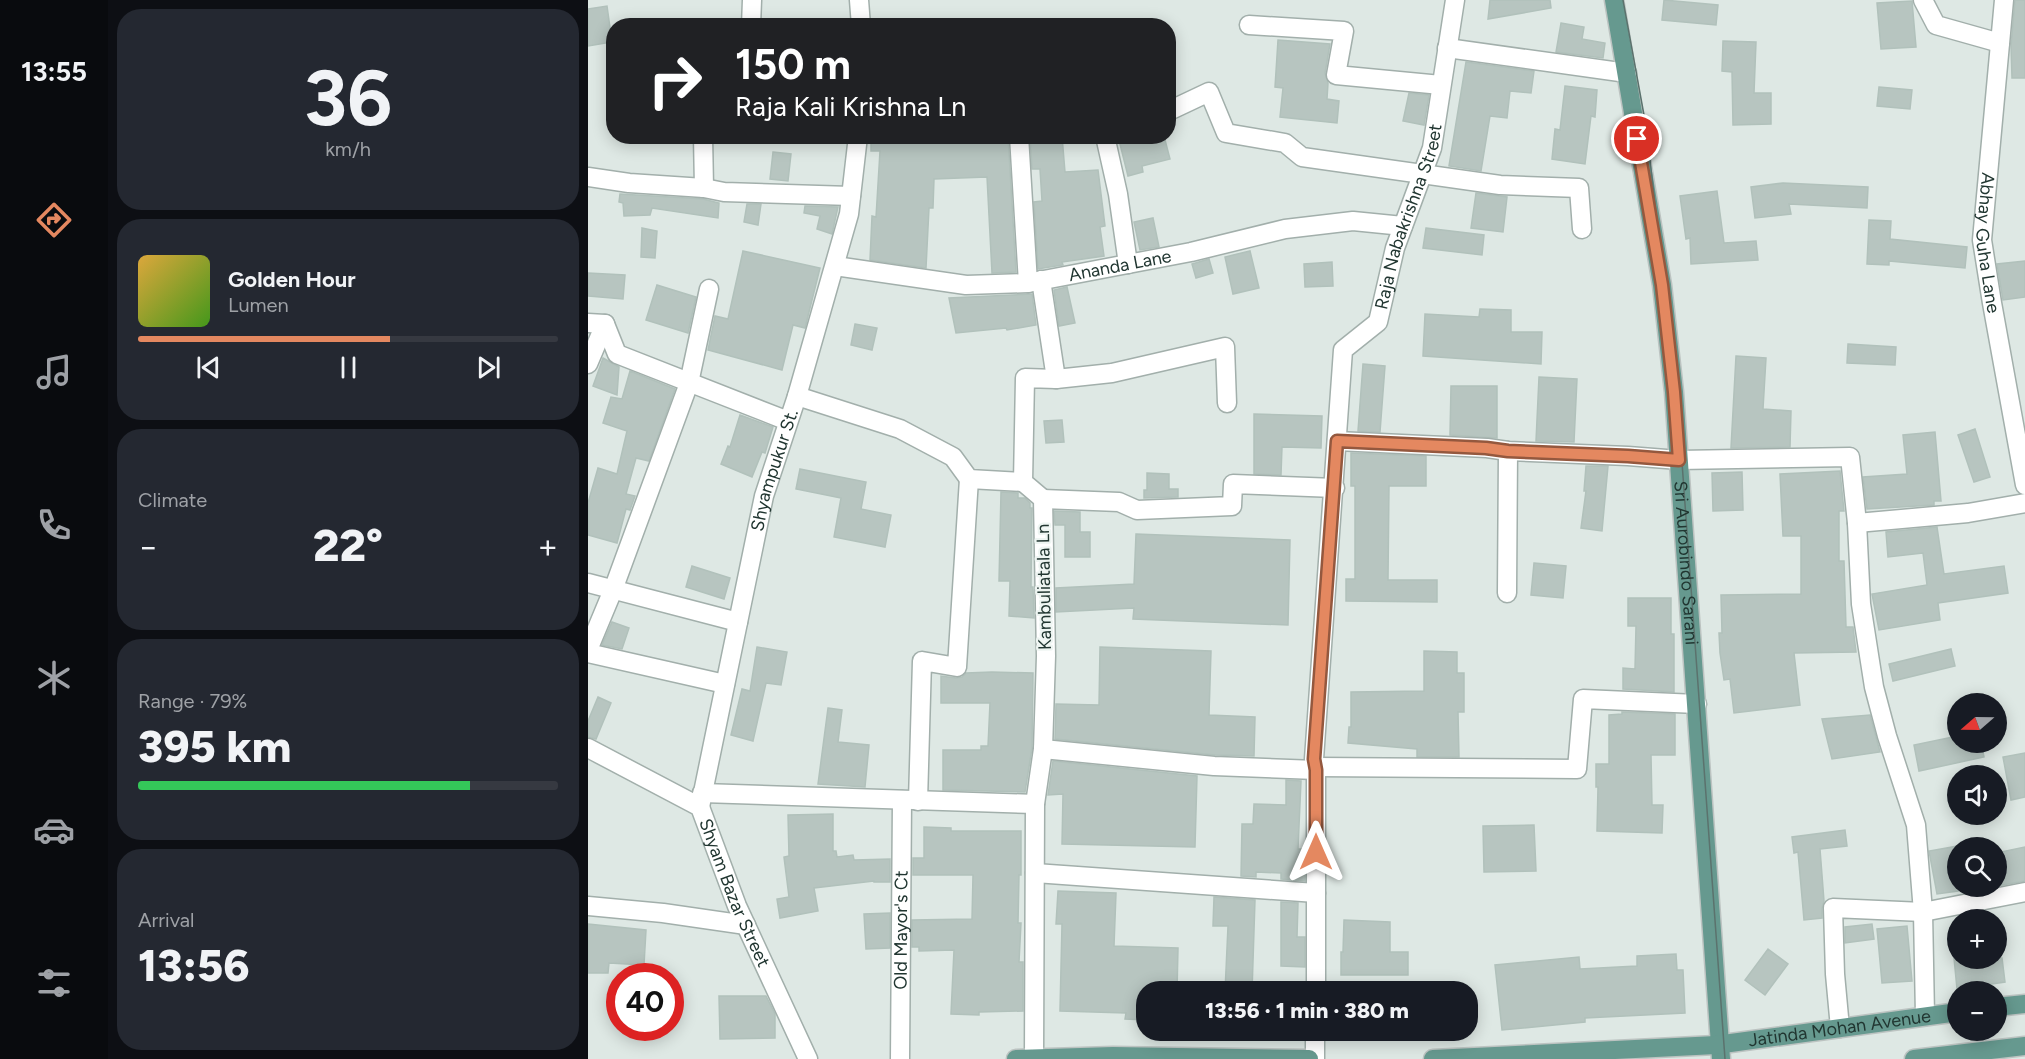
<!DOCTYPE html>
<html lang="en">
<head>
<meta charset="utf-8">
<style>
	body { margin:0; font-family:Figtree,sans-serif; background:#242831; color:#f1f3f6; height:100vh; display:flex; flex-direction:column; font-size:22px; white-space:nowrap }
	* { box-sizing:border-box; margin:0 }
	p { font-size:20px; color:#9ea1a6 }
	.icon { flex:none; width:33px; height:33px; fill:none; stroke:currentColor; stroke-width:2; stroke-linecap:round; stroke-linejoin:round }
	.map { position:relative; flex:1; overflow:hidden }
	.side { display:flex; flex-direction:column; gap:9px; padding:9px; background:#0d0f14; width:480px }
	.side>* { flex:none }
	.guide { position:absolute; left:18px; top:18px; width:570px; height:126px; border-radius:24px; box-shadow:0 3px 15px #0003; background:#202124; color:#fff; overflow:hidden }
	.needle { width:39px; rotate:250deg }
	.tools { position:absolute; left:1359px; top:693px; display:grid; gap:12px }
	.tools a { display:grid; place-items:center; width:60px; height:60px; border-radius:50%; background:#171b24; box-shadow:0 3px 15px #0003; font-size:30px }
	.speed { position:absolute; left:18px; top:963px; display:flex; gap:12px; font-size:30px; font-weight:700; text-align:center }
	.speed>* { display:grid; place-content:center; width:78px; height:78px; border-radius:50%; background:#171b24; box-shadow:0 3px 15px #0003; line-height:1 }
	.speed .limit { border:9px solid #d22; background:#fff; color:#111 }
	.pin { position:absolute; display:grid; place-items:center; width:51px; height:51px; color:#fff; margin:-26px; border:3px solid #fff; border-radius:50%; box-shadow:0 2px 6px #0007 }
	.me { position:absolute; width:66px; margin:-33px; rotate:0deg; stroke-linejoin:round; filter:drop-shadow(0 0 4px #0008) }
	.turn { display:flex; align-items:center; gap:21px; height:126px; padding:0 30px; font-size:27px }
	.turn .icon { width:78px; height:78px; stroke-width:2.5 }
	.turn b { display:block; font-size:42px; line-height:51px }
	.big { font-size:45px; font-weight:800; line-height:1.1 }
	.side .widget { flex:1; display:flex; flex-direction:column; justify-content:center; gap:9px; min-width:0; padding:0 21px; border-radius:24px; background:#242831 }
	.side .dial { align-items:center; gap:0 }
	.dial b { font-size:78px; line-height:1 }
	.song { display:flex; align-items:center; gap:18px }
	.cover { width:72px; height:72px; border-radius:9px; background:linear-gradient(135deg,hsl(40 70% 55%),hsl(100 70% 35%)) }
	.played { height:6px; border-radius:3px; background:linear-gradient(90deg,#e48860 60%,#363941 60%) }
	.keys { display:flex; justify-content:space-around; direction:ltr }
	.heat { display:flex; justify-content:space-between; align-items:center; font-size:33px; direction:ltr }
	.charge { height:9px; border-radius:4px; background:linear-gradient(90deg,#34c759 79%,#363941 0) }
	.trip { position:absolute; left:548px; top:981px; width:342px; height:60px; border-radius:24px; background:#171b24; box-shadow:0 3px 15px #0003; font-weight:800; line-height:60px; text-align:center }
	main { display:flex; flex:1; min-height:0 }
	.tabs { display:flex; flex-direction:column; width:108px; justify-content:space-around; align-items:center; background:#090b0e; color:#9ea1a6 }
	.tabs .icon { width:42px; height:42px }
	.tabs .current { color:#e48860 }
	.tabs b { font-size:27px; color:#f1f3f6 }
	.map>svg:first-child { display:block }
</style>
</head>
<body>
<main>
<nav class="tabs">
<b>13:55</b>
<svg class="icon current" aria-label="directions" viewBox="0 0 24 24"><path d="M12 3l9 9-9 9-9-9zM9 14v-3h6M13 9l2 2-2 2"/></svg>
<svg class="icon" aria-label="music" viewBox="0 0 24 24"><path d="M9 18V5l10-2v13"/><circle cx="6" cy="18" r="3"/><circle cx="16" cy="16" r="3"/></svg>
<svg class="icon" aria-label="phone" viewBox="0 0 24 24"><path d="M5 4h4l2 5-3 2q2 4 5 5l2-3 5 2v4C11 20 4 13 5 4z"/></svg>
<svg class="icon" aria-label="climate" viewBox="0 0 24 24"><path d="M12 3v18M4 7l16 10M4 17L20 7"/></svg>
<svg class="icon" aria-label="car" viewBox="0 0 24 24"><path d="M5 17H2v-5l4-1 3-4h7l3 4 3 1v5h-3M9 17h6M6 11h13"/><circle cx="7" cy="17" r="2"/><circle cx="17" cy="17" r="2"/></svg>
<svg class="icon" aria-label="filters" viewBox="0 0 24 24"><path d="M4 7h16M4 17h16"/><circle cx="9" cy="7" r="2"/><circle cx="15" cy="17" r="2"/></svg>
</nav>
<section class="side">
<div class="widget dial"><b>36</b><p>km/h</p></div>
<div class="widget">
<div class="song"><i class="cover"></i><div><b>Golden Hour</b><p>Lumen</p></div></div>
<div class="played"></div>
<div class="keys"><svg class="icon" aria-label="previous" viewBox="0 0 24 24"><path d="M18 5L8 12l10 7zM5 5v14"/></svg><svg class="icon" aria-label="pause" viewBox="0 0 24 24"><path d="M8 5v14M16 5v14"/></svg><svg class="icon" aria-label="next" viewBox="0 0 24 24"><path d="M6 5l10 7-10 7zM19 5v14"/></svg></div>
</div>
<div class="widget"><p>Climate</p>
<div class="heat"><a>−</a><b class="big">22°</b><a>+</a></div>
</div>
<div class="widget"><p>Range · 79%</p><b class="big">395 km</b><div class="charge"></div></div>
<div class="widget"><p>Arrival</p><b class="big">13:56</b></div>
</section>
<div class="map">
<svg width="1437" height="1059" viewBox="0 0 1437 1059">
	<rect width="100%" height="100%" fill="#dee8e4"/>
	<path fill="#b7c5c0" stroke="#b1c1bb" stroke-width="1.5" d="M902,0H962L963,8L900,19Z
		M1076,0L1130,5L1128,25L1074,20Z
		M1427,0H1437V78H1424L1423,46Z
		M1324,1L1328,47L1293,49L1289,3Z
		M19,6L24,42L0,46V9Z
		M973,23L996,27L994,39L1017,43L1015,58L968,52Z
		M690,40L742,44L737,73L740,83L739,99L751,101L749,123L692,117L695,88L687,87Z
		M1135,41L1168,42L1166,93H1183V124L1145,125L1144,72L1134,71Z
		M878,62L946,71L943,93L922,91L919,118L902,116L893,171L861,166Z
		M977,86L1009,90L1007,117L1003,116L997,164L964,159L967,129L972,130Z
		M1291,87L1324,90L1322,109L1289,106Z
		M821,93L841,95L836,125L815,121Z
		M283,136H420L428,272L404,273L399,177L346,179L345,208H341L338,268L282,260L284,216L288,217L292,151H283Z
		M442,136H474L477,172L510,170L517,226L512,227L516,256L474,262L475,265L450,269L446,202L454,201L452,169H444Z
		M530,136H576L582,159L554,166L555,172L540,176Z
		M185,152L203,154L200,181L182,179Z
		M1195,183L1280,187L1279,208L1201,204L1203,214L1167,218L1163,187Z
		M1129,191L1136,243L1168,241L1170,260L1103,264L1102,238L1098,239L1092,196Z
		M888,193L919,197L915,232L883,228Z
		M32,194L115,199L131,203L130,218L64,208L62,215L36,216L35,203L31,202Z
		M159,204H173L170,225L156,222Z
		M217,206L250,207L244,234L229,229L232,216L216,213Z
		M565,218L571,247L552,250L546,222Z
		M1281,220L1303,221L1302,239L1379,247L1377,268L1301,261V265L1279,264Z
		M54,228L69,231L67,258L53,257Z
		M838,228L896,235L894,255L835,248Z
		M155,251L232,268L217,328L205,325L194,370L120,350L127,316L140,319Z
		M662,251L671,288L645,294L637,257Z
		M621,259L625,273L608,278L604,264Z
		M1437,261V297L1415,300L1409,264Z
		M744,262L745,286L717,287L716,264Z
		M0,273L37,275L35,299L0,296Z
		M69,285L108,297L100,333L58,320Z
		M479,287L487,323L471,326L466,290Z
		M444,294L448,325L419,330L418,328L368,333L361,298Z
		M892,309L923,310V332H954L953,364L835,356L837,314L891,317Z
		M267,324L289,328L284,350L263,345Z
		M1260,344L1308,347L1307,365L1259,363Z
		M1148,356L1178,358L1175,409L1203,411L1202,447L1143,448Z
		M15,358L31,367L29,395L5,386Z
		M775,364L797,366L792,432L770,431Z
		M42,371L87,389L61,461L48,458L38,494L47,496L42,510L38,509L29,543L0,535V503L10,468L29,474L39,431L15,423L23,397L34,399Z
		M951,377L989,379L986,442L948,441Z
		M863,386H909V438L862,435Z
		M666,414L734,416L733,448L694,447L693,475L666,474Z
		M152,415L185,427L177,453L174,452L164,477L133,464L140,446L142,447Z
		M474,420L476,442L458,443L456,421Z
		M1387,429L1402,477L1386,482L1370,435Z
		M1347,432L1353,501H1346V505L1279,509L1275,477L1319,474L1315,435Z
		M763,453L838,456V486H801L800,580H849V602L758,601V579H767V486H763Z
		M998,466H1020L1014,531L993,528L998,491H996Z
		M212,469L278,482L273,509L303,515L297,547L246,537L253,498L208,489Z
		M1252,471L1256,511H1251V561H1256L1258,627H1265L1268,652L1206,653L1212,705L1146,713L1142,679L1136,680L1132,653L1131,633H1134L1133,595L1213,594V536H1195L1192,474Z
		M1154,472L1155,510L1125,511L1124,473Z
		M559,473L581,474V489H590V497L556,498V490H559Z
		M413,492L430,493V498H437L442,503V508H444L443,587H445L446,618L421,616L422,581H411Z
		M466,511L492,512V532H502V557H477V525H467Z
		M1349,527L1356,574L1416,566L1420,593L1350,603L1352,620L1291,630L1284,594L1339,585L1335,553L1300,557L1298,532Z
		M548,534L702,540L700,625L545,619L546,608L468,612V588L546,584Z
		M946,563L978,566L975,598L943,595Z
		M104,566L142,578L136,599L98,587Z
		M1040,598H1083V634H1086V692L1035,689V668L1047,669L1048,626H1040Z
		M24,622L41,628L34,649L14,645Z
		M169,647L199,652L193,685L178,683L165,741L143,735L154,689L162,691Z
		M512,647L623,651L621,715L667,717L666,756L627,755L467,739L468,704L511,705Z
		M1363,649L1367,666L1305,681L1301,664Z
		M836,651L869,652V673H876V712H870L871,757H829V749L760,743L761,727H763V692L836,691Z
		M404,672L445,673L444,748L437,792L355,790V750H393V746H400L402,703H353V676L368,678L374,677L378,673Z
		M10,697L23,703L8,739L0,737V721Z
		M240,708L254,710L250,742L281,745L277,787L230,784Z
		M1034,712L1087,714V755H1063L1064,805H1075L1074,833L1009,831L1010,787H1008V764H1021V715L1034,714Z
		M1282,715L1292,752L1244,759L1234,719Z
		M1370,736V742H1393L1396,757L1331,771L1326,745Z
		M1437,753V797L1423,800L1415,757Z
		M465,761L609,776L607,847L474,844L475,794L460,795Z
		M698,780L713,781L710,849H717V881L693,879V873L668,872V877L653,876L654,824H665L666,804L698,805Z
		M245,814V851H248L249,857L265,855L266,860L302,859V882H286V881L226,888L230,911L192,918L189,899L201,897L196,857L201,856L200,815Z
		M946,825L948,871L896,872L895,826Z
		M336,827L363,828V831H433V875H431L430,923H433L431,962H435V1011L391,1012V1015L363,1014L366,950L331,951V947H324V920L384,919L385,875H325V858H336Z
		M1257,830L1259,846L1232,849L1236,901L1234,908V918L1216,920L1210,852L1206,853L1204,837Z
		M1370,846V891L1349,894L1341,851Z
		M1437,847V881L1408,886V853Z
		M470,891L528,893L526,946L590,948L589,992H558V1020L537,1019L538,1013L472,1011L474,924H468Z
		M626,897L667,900L664,992H637L640,926H625Z
		M693,902L710,903L709,937H717V967L693,966Z
		M302,913V948L278,949L276,914Z
		M756,920L802,922V952H820V975H753V952H755Z
		M0,924L58,930L56,965L21,963L20,973H0Z
		M1284,924L1286,939L1257,943V927Z
		M1319,926L1324,981L1294,983L1289,929Z
		M1180,949L1200,964L1177,995L1157,980Z
		M1088,954L1089,970H1095L1097,1013L997,1018V1022L914,1030L907,965L991,957L992,969L1049,966V956Z
		M1366,958H1414L1417,982L1369,989Z
		M131,996H178L187,1014V1038L132,1039Z"/>
	<g fill="none" stroke-linecap="round" stroke-linejoin="round">
		<g stroke="#a2afab" stroke-width="21">
			<g id="minor">
				<path d="M271,0L273,26"/>
				<path d="M1335,0L1348,25L1412,43"/>
				<path id="s1" d="M1416,0L1394,240L1404,303L1437,485"/>
				<path d="M661,25L756,31L748,75L853,85"/>
				<path d="M163,26L164,0"/>
				<path d="M859,48L1039,73"/>
				<path d="M585,109L621,92L638,133L697,143L714,157L912,185L991,188L994,229"/>
				<path d="M115,136L116,188"/>
				<path d="M431,136L440,283"/>
				<path d="M517,136L530,194L540,264"/>
				<path d="M0,177L41,183L116,188L136,192L263,196"/>
				<path id="s2" d="M247,266L378,285L440,283L603,252L697,229L765,221L815,226"/>
				<path d="M453,280L468,379"/>
				<path d="M0,323L17,324L29,354L200,421"/>
				<path d="M0,364L17,324"/>
				<path d="M209,396L312,429L365,457L381,479L435,482"/>
				<path d="M749,441L899,448L920,451L1040,456L1091,460L1262,457L1269,523L1273,604L1286,687L1299,736L1328,825L1335,912L1337,1016"/>
				<path d="M455,499L531,502L549,510L644,506L645,484L747,488"/>
				<path d="M1269,523L1380,513L1437,503"/>
				<path d="M0,583L150,622"/>
				<path d="M919,593L920,451"/>
				<path d="M0,650L25,590L101,383L121,289"/>
				<path d="M0,653L137,684"/>
				<path id="s3" d="M0,748L112,807L149,906L220,1059"/>
				<path d="M455,749L626,766L728,770"/>
				<path d="M728,767L989,769L995,699L1109,704"/>
				<path d="M114,793L447,804"/>
				<path d="M330,801L334,661L369,667L381,479"/>
				<path id="s4" d="M112,807L176,496L209,396L261,214L270,136"/>
				<path d="M447,873L728,893"/>
				<path d="M0,906L75,913L158,925"/>
				<path id="s5" d="M728,992V770L726,759L755,350L790,322L807,248L844,148L867,0"/>
				<path d="M1252,1028L1247,974L1245,908L1335,912L1437,892"/>
				<path d="M446,1058L447,804L455,749L458,656L455,499L435,482L437,378L468,379L524,373L637,347L639,403"/>
				<path id="s6" d="M312,1059L314,800"/>
				<path d="M727,1059V1030"/>
			</g>
		</g>
		<g stroke="#bcc3c1" stroke-width="21">
			<g id="major">
				<path id="s7" d="M1026,0L1074,285L1086,392L1133,1059"/>
				<path d="M1408,1007L1437,1004"/>
				<path d="M428,1059L525,1056L721,1059"/>
				<path id="s8" d="M845,1059L1128,1045L1370,1012"/>
				<path d="M1326,1059L1437,1046"/>
			</g>
		</g>
		<use href="#minor" stroke="#fff" stroke-width="18"/>
		<use href="#major" stroke="#66998f" stroke-width="18"/>
		<path stroke="#5b726d" stroke-width="1.5" d="M1035,0L1058,126L1089,393L1137,1059"/>
	</g>
	<g fill="none" stroke-linecap="round" stroke-linejoin="round">
		<g stroke="#94583e" stroke-width="15">
			<path id="route" d="M728,852V770L726,759L749,441L898,448L920,451L1040,456L1091,460L1086,392L1074,285L1049,139"/>
		</g>
		<use href="#route" stroke="#e48860" stroke-width="10"/>
	</g>
	<g text-anchor="middle" stroke-width="4.5" stroke-linejoin="round" paint-order="stroke">
		<g font-size="18" fill="#213631" stroke="#eef5f2">
			<text dy="6" stroke="none"><textPath href="#s5" startOffset="798">Raja Nabakrishna Street</textPath></text>
			<text dy="6" stroke="none"><textPath href="#s1" startOffset="244">Abhay Guha Lane</textPath></text>
			<text dy="6" stroke="none"><textPath href="#s2" startOffset="288">Ananda Lane</textPath></text>
			<text dy="6" stroke="none"><textPath href="#s4" startOffset="345">Shyampukur St.</textPath></text>
			<text dy="6" stroke="none"><textPath href="#s7" startOffset="568">Sri Aurobindo Sarani</textPath></text>
			<text transform="translate(456 587) rotate(-91)" y="6">Kambuliatala Ln</text>
			<text dy="6" stroke="none"><textPath href="#s3" startOffset="219">Shyam Bazar Street</textPath></text>
			<text dy="6" stroke="none"><textPath href="#s6" startOffset="129">Old Mayor's Ct</textPath></text>
			<text dy="6" stroke="none"><textPath href="#s8" startOffset="408">Jatinda Mohan Avenue</textPath></text>
		</g>
	</g>
</svg>
<div class="tools">
<a><svg class="needle" viewBox="-14 -14 28 28"><path d="M0-13l5 13h-10z" fill="#e53935"/><path d="M0 13l5-13h-10z" fill="#9ea1a6"/></svg></a>
<a><svg class="icon" aria-label="sound" viewBox="0 0 24 24"><path d="M4 9h4l5-4v14l-5-4H4zM17 9q2 3 0 6"/></svg></a>
<a><svg class="icon" aria-label="search" viewBox="0 0 24 24"><circle cx="10" cy="10" r="6"/><path d="M15 15l6 6"/></svg></a>
<a>+</a>
<a>−</a>
</div>
<div class="speed"><div class="limit">40</div></div>
<div class="pin" style="left:1049px;top:139px;background:#d93025"><svg class="icon" aria-label="arrive" viewBox="0 0 24 24"><path d="M6 21V4h12l-3 4 3 4H6"/></svg></div>
<svg class="me" style="left:728px;top:852px" viewBox="-20 -20 40 40"><path d="M0-17L14 15 0 8-14 15z" fill="#e48860" stroke="#fff" stroke-width="4"/></svg>
<div class="trip">13:56 · 1 min · 380 m</div>
<div class="guide">
<div class="turn"><svg class="icon" aria-label="right" viewBox="0 0 24 24"><path d="M7 20v-9h11M14 6l5 5-5 5"/></svg><div><b>150 m</b>Raja Kali Krishna Ln</div></div>
</div>
</div>
</main>
</body>
</html>
